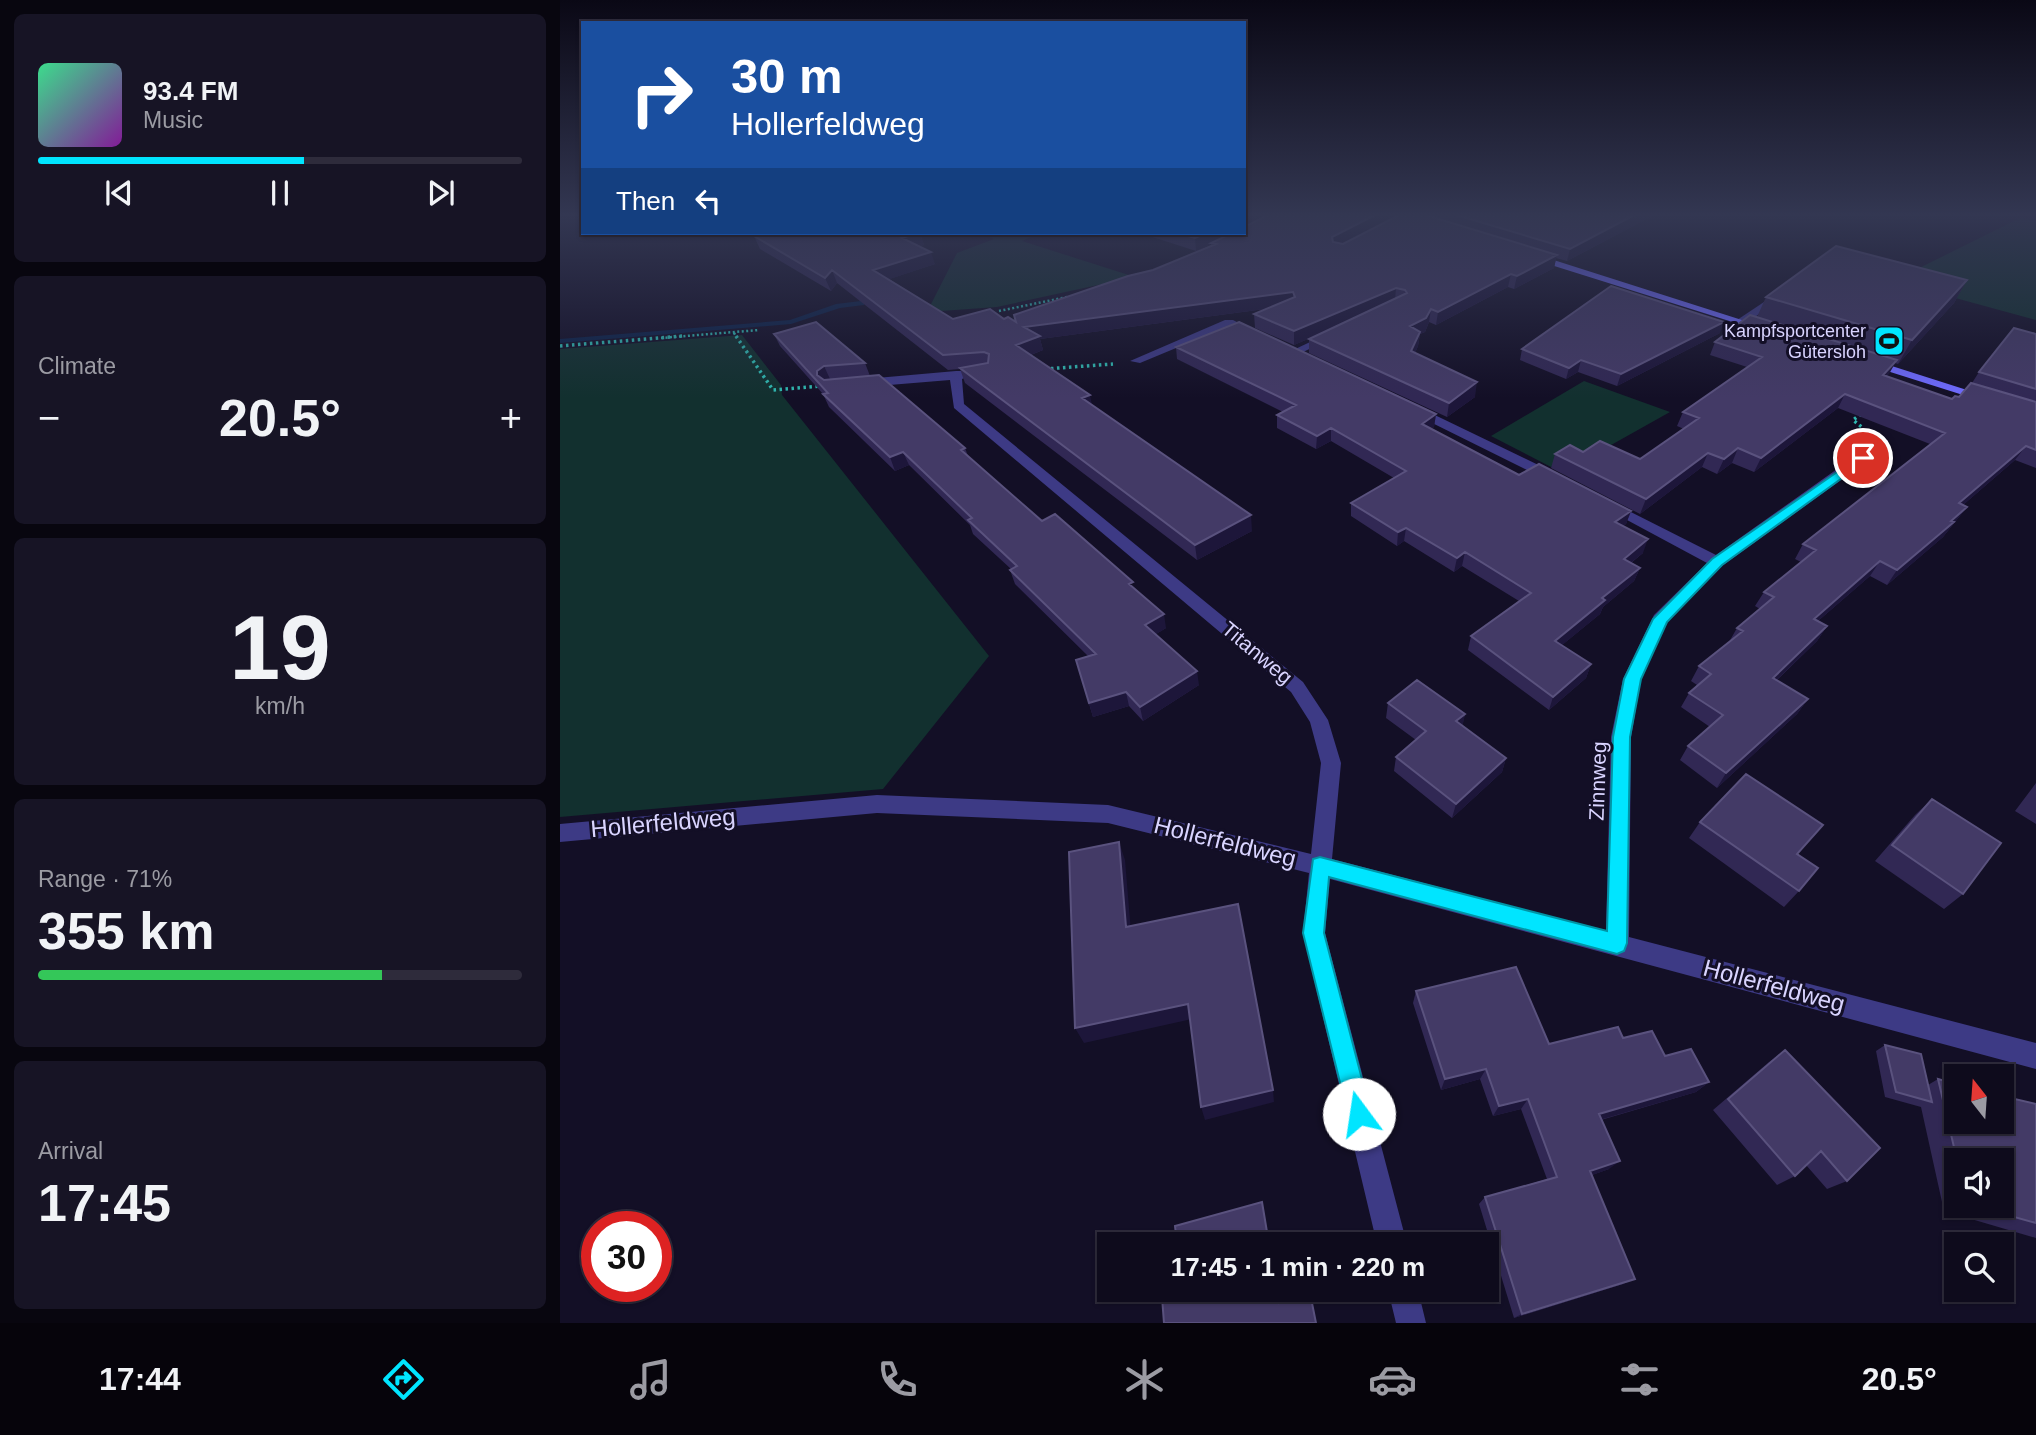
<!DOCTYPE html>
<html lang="en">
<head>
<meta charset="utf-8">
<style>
	body { margin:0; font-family:Arial,sans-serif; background:#171425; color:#f1f3f6; height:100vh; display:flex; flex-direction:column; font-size:26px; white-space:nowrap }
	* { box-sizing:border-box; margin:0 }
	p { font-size:23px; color:#9b9ba3 }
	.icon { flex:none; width:38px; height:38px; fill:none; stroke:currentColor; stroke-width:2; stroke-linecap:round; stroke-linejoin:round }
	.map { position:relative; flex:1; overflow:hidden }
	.panel { display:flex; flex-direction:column; gap:14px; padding:14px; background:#08060f; width:560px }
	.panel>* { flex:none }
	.hud { position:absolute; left:21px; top:21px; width:665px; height:214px; border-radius:0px; box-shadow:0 2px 5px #0004,0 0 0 2px #2e2b3b; background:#1a4fa0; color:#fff; overflow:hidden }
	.needle { width:46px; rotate:343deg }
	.fabs { position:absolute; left:1384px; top:1064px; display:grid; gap:14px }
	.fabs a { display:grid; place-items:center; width:70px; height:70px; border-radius:0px; background:#0e0b1c; box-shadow:0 2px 5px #0004,0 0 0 2px #2e2b3b; font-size:35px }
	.speed { position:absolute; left:21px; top:1211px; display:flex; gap:14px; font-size:35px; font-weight:700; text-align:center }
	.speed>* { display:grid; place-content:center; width:91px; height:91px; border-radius:50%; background:#0e0b1c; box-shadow:0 2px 5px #0004,0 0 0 2px #2e2b3b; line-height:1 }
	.speed .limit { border:10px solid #d22; background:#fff; color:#111 }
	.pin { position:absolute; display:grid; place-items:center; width:60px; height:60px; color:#fff; margin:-30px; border:4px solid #fff; border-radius:50%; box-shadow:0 2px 7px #0007 }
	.me { position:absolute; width:77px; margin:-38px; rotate:346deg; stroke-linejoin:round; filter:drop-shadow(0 0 5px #0008) }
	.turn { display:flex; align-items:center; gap:24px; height:147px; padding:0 35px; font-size:32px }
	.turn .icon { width:91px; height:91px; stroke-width:2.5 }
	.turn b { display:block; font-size:49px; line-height:60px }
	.then { display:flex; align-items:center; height:66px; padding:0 35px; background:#0003; gap:14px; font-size:26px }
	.big { font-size:52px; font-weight:600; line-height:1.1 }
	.panel .tile { flex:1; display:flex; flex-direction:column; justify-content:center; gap:10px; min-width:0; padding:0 24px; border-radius:10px; background:#171425 }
	.panel .dial { align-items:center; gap:0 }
	.dial b { font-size:91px; line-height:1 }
	.song { display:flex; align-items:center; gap:21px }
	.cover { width:84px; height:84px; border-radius:10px; background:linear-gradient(135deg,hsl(150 70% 55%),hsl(290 70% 35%)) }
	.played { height:7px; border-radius:4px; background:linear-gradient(90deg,#00e5ff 55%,#2e2b3b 55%) }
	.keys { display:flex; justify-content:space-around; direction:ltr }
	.heat { display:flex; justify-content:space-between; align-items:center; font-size:38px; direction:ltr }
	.charge { height:10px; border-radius:5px; background:linear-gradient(90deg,#34c759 71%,#2e2b3b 0) }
	.trip { position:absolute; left:537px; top:1232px; width:402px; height:70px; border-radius:0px; background:#0e0b1c; box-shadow:0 2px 5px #0004,0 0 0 2px #2e2b3b; font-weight:600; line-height:70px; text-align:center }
	.dock { display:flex; height:112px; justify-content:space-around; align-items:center; background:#06040b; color:#9b9ba3 }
	.dock .icon { width:49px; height:49px }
	.dock .current { color:#00e5ff }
	.dock b { font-size:32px; color:#f1f3f6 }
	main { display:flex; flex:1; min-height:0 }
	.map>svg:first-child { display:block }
</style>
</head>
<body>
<main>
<section class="panel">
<div class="tile">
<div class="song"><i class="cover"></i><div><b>93.4 FM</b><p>Music</p></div></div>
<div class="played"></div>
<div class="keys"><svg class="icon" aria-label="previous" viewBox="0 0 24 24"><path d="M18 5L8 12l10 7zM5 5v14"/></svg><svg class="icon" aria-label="pause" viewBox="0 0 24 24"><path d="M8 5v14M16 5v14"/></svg><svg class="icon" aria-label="next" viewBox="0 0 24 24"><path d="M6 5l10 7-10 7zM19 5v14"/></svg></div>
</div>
<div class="tile"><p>Climate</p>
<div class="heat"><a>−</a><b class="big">20.5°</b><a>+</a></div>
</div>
<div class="tile dial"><b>19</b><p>km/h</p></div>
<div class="tile"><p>Range · 71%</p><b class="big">355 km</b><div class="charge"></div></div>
<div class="tile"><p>Arrival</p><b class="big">17:45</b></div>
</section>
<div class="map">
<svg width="1476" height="1323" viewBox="0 0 1476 1323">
	<rect width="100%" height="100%" fill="#130f26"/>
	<path fill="#12302f" d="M1462,217L1476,221V320L1333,281Z
		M420,233H480L462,241L575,277L437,307L367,312L397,253L434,239Z
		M182,335L221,385L222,395L429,656L323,789L0,817V349Z
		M1024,381L1110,412L1019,463L1007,458L991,467L931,436Z"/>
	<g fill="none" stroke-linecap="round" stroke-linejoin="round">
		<path fill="#0c2248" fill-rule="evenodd" d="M301,301H304V305L280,308L231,324L0,343V339L230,320L276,304Z"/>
		<path stroke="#2fb8b0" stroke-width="2.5" stroke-dasharray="2 2.5" stroke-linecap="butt" d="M439,311L507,297
			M174,333L177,338
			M101,338L199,330"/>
		<path stroke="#2fb8b0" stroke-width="3.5" stroke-dasharray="2.5 3.5" stroke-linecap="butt" d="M176,336L213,390L261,386
			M0,346L123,336
			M485,369L553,364
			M1301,414L1293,420L1303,428"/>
		<path fill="#3d3a85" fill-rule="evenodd" d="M1219,292L1224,295L1223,297L1185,324H1177V320Z"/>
		<path fill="#3d3a85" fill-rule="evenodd" d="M665,320H673L698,333L693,336L669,326L580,363L570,361Z
			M767,334L776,336L739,354L729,352Z
			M396,371H406L412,375L402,379L404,404L743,682L768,720L781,763L772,859L1046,931L1051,737L1063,679L1094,615L1147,563L1041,506L1043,503H1053L1156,555L1318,440H1328V446L1162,566L1107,622L1081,679L1071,737L1069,937L1476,1043V1069L770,879L765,933L847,1244H817L743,933L749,873L548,823L317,813L0,842V824L317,795L548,805L751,854L761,763L750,722L731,692L394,408L390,380L305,387L299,383L305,379Z
			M854,405L997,474L999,477L997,480H987L850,412V406Z
			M828,1290H858L866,1323H836Z"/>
		<path fill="#6f6bff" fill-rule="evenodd" d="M828,213H841L865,222L861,225Z
			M972,255H978L1207,328L1198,330L972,259Z
			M1305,360H1313L1432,398L1422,401L1305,364Z"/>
	</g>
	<path fill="#312854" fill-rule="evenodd" d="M684,213H833V217L794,238L843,213H1094V215L1007,261L996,258L994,268L954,289L948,287L876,325L869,322L865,332L860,334L858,346L855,353L915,397L887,417L749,353V339L764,332L734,345L695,328L694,314L705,309L480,339L483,350L471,355L532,405L692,531L637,560L405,383L400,369L388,370L277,283L271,291L200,249L194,236L360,233L364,245L360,246L375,264L329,279L393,319H444L456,322L593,270L651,247V244L636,251L580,233H684Z
		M1407,280L1394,303L1338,364L1335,363L1326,377L1392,399L1399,397L1412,383L1419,372L1476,334V468L1455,460L1403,505L1407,507L1383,537L1327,585L1310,576L1258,621L1267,626L1257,641L1217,680L1248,699L1237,714L1157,788L1120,760L1128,746L1150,727L1121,707L1129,693L1137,685L1131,681L1139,666L1169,642L1177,628L1200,609L1195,606L1204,592L1241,562L1235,559L1243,544L1370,444L1278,408L1194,472L1172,463L1157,474L1142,467L1080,514L991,468L995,454L1023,452L1080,459L1124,429L1117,426L1123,412L1187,367L1150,355L1155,342L1197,317L1206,297Z
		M1160,333L1057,386L1018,372L1006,379L960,360L962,349Z
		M214,334L305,363L310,376L405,448L408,456L482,521L574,589L606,628L596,634L639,685L583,721L569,706L533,717L516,660L528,656L455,584L450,570L451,569L413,534L410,525L349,465L335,471L269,407L263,394L220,346Z
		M616,347L876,414L874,427L871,429L959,475L1071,511L1066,524L1063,526L1083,553L1071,563L1080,568L1074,581L1043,607L1040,614L1002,645L1031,664L1026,678L989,710L908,650L911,636L959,601L902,566L894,572L844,541L837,546L791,516V503L834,478L771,441L756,449L717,428V415L723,412L617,359Z
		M828,703L905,714L902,726L946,758L942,772L892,818L834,771L836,757L856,740L826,718Z
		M1476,783V824L1455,811Z
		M1372,799L1403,894L1384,909L1315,861L1355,815Z
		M1140,822L1237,854L1239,891L1224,907L1129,838Z
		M856,991L989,1044L1063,1038L1105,1056L1149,1082L1136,1092L1041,1120L1049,1169L1032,1175L1063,1284L954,1318L919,1204L925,1197L987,1179L961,1109L933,1116L920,1079L881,1090L853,1003Z
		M1325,1045L1368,1085L1378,1079L1476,1104V1238L1384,1211L1361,1107L1325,1097L1316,1051ZM1396,1160H1442V1206H1396Z
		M1225,1050L1287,1181L1267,1189L1246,1165L1235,1176L1217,1185L1153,1110L1209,1062Z"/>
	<path fill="#1d163a" d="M690,213H716L684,228V216Z
		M819,213H833V217L772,250V237Z
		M1078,213H1094V215L1007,261L1010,249Z
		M360,233L364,245L347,250L342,238Z
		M647,233H674L636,251L635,238Z
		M371,252L375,264L318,283L313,270Z
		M997,255L994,268L954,289L957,276Z
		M272,270L277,283L271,291L265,278Z
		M951,274L948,287L876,325L878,312Z
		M1407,280L1394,303L1338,364L1352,340Z
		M836,288L835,301L734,345V331Z
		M733,292L734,305L480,339L483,350L460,359L456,345L464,327Z
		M871,309L869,322L865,332L860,334L858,346L850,365V326Z
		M1164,322L1160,333L1057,386L1061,374Z
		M1021,360L1018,372L1006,379L1009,368Z
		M1337,360L1329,374L1315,389L1323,375Z
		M264,366L270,379L263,384V388L257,375V371Z
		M917,382L915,397L887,417L889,403Z
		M1285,394L1278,408L1194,472L1201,458Z
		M530,395L533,410L522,398Z
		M876,414L874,427L860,438L862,424Z
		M771,428V441L756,449L757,436Z
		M1466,446L1455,460L1388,518L1399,503Z
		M1178,448L1172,463L1157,474L1164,459Z
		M343,452L349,465L335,471L330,457Z
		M1148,453L1142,467L1080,514L1086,499Z
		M1407,507L1383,537L1327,585L1337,570Z
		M1071,511L1066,524L1051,536L1055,522Z
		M691,515L692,531L637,560L635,545Z
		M846,528L844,541L837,546L838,532Z
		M1088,539L1083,553L1059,572L1064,559Z
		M905,552L902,566L894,572L897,558Z
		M1320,561L1310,576L1244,633L1254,619Z
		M1080,568L1074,581L1043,607L1040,614L990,655L995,641L1042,598Z
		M604,614L606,628L588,639L585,625Z
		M1267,626L1257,641L1204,692L1213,678Z
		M1031,664L1026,678L989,710L993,697Z
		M637,671L639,685L583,721L580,707Z
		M566,692L569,706L533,717L529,703Z
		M1248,699L1237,714L1157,788L1166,773Z
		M905,714L902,729L896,721Z
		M946,758L942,772L892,818L896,804Z
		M559,842L565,860L572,944L566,927Z
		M628,1004L632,1019L524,1043L515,1028Z
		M926,1069L920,1079L881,1090L885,1079Z
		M1149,1082L1136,1092L1029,1123L1039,1114Z
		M713,1090L714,1102L645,1120L641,1107Z
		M968,1099L961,1109L933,1116L939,1106Z
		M1060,1161L1049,1169L1021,1179L1030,1171Z
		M1075,1279L1063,1284L954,1318L962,1314Z"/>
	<path fill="#433a66" stroke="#5a527e" stroke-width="2" d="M712,213H819L772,237L773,242L783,244L843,213H859L997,255L957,276L951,274L878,312L871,309L866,318L850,326L860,332L851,351L917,382L889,403L749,339L847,293L845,290L836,288L734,331L694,314L735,297L733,292L464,327L480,336L456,345L530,395L522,398L691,515L635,545L400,368L428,363L429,354L424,352L383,355L272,270L265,278L194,236L207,233H358L342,238L371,252L313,270L393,319L430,309L444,319L448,317L456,322L454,315L568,276L593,270L656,244L651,243L672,233H684V227Z
		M890,213H1078L1010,249Z
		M617,233H647L635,238Z
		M1276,246L1407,280L1352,340L1206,297Z
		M1051,286L1164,322L1061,374L1021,360L1009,368L962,349Z
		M1190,315L1337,360L1323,375L1392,399L1395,396L1399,397L1411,383L1476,402V450L1466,446L1399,503L1407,507L1391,521L1394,522L1337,570L1320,561L1254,619L1267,626L1213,678L1248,699L1166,773L1128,746L1163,715L1129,693L1151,674L1139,666L1183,631L1177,628L1214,597L1204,592L1256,550L1243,544L1385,433L1285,394L1201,458L1178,448L1164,459L1148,453L1086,499L995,454L1010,445L1023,452L1040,441L1080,459L1139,418L1123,412L1202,357L1155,342Z
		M256,322L305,363L264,366L257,371V375L264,380L319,375L405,448L401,450L482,521L495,514L573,582L569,584L604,614L585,625L637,671L580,707L566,692L529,703L516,660L536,654L450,570L457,566L408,520L412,518L343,452L330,457L263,394L268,393L214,334Z
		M679,322L876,414L862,424L959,475L979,464L1071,511L1055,522L1088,539L1064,559L1080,568L1042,598L1045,600L995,641L1031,664L993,697L911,636L971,593L905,552L897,558L846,528L838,532L791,503L846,471L771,428L757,436L717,415L736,405L616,347Z
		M1454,328L1476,334V389L1419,372Z
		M857,680L905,714L896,721L946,758L896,804L836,757L866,731L828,703Z
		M1186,774L1263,825L1237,854L1258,868L1239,891L1140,822Z
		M1372,799L1441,843L1403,894L1332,845Z
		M559,842L566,927L678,904L713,1090L641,1107L628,1004L515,1028L509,852Z
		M956,967L989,1044L1058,1027L1063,1038L1092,1031L1105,1056L1131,1049L1149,1082L1039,1114L1060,1161L1030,1171L1075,1279L962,1314L925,1197L997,1177L968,1099L939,1106L926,1069L885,1079L856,991Z
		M1325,1045L1361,1054L1372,1102L1336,1092Z
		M1225,1050L1320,1148L1287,1181L1261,1151L1235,1176L1168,1099Z
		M1378,1079L1396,1084V1122H1442V1096L1476,1104V1223L1415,1206H1442V1160H1397Z
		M702,1202L709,1244H617L615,1226Z
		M623,1290H717L719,1303L750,1293L756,1323H604L602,1297L623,1291Z"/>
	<linearGradient id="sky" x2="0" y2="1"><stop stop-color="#0a0815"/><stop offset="0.54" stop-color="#333752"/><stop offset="1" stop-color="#333752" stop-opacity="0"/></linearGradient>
	<rect width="1476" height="398" fill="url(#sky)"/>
	<path fill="#00e5ff" stroke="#0095a6" stroke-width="2" d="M1303,454L1307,455V460L1162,565L1107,622L1081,679L1070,737L1067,943L1064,951L1057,954L769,877L764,933L811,1114L808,1123L799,1127L790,1123L743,933L753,859L760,857L1047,931L1053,737L1064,679L1093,619L1152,559Z"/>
	<defs>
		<g id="stadium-square" transform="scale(1.575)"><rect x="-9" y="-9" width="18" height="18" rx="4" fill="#00e5ff" stroke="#130f26"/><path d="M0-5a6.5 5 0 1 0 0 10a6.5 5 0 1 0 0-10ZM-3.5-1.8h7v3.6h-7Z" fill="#111"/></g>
	</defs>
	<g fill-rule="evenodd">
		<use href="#stadium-square" x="1329" y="341"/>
	</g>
	<g text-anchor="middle" stroke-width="6" stroke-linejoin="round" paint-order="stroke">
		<g font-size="18" fill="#d9d4ff" stroke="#130f26" text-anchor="end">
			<text x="1306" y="337">Kampfsportcenter<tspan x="1306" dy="21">Gütersloh</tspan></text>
		</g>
		<g font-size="21" fill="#d9d4ff" stroke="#130f26">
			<text transform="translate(697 653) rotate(40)" y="7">Titanweg</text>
			<text transform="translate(1038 781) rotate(-88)" y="7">Zinnweg</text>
		</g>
		<g font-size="24" fill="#d9d4ff" stroke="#130f26">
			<text transform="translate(103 823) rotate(-5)" y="8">Hollerfeldweg</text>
			<text transform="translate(665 842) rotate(14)" y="8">Hollerfeldweg</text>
			<text transform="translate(1214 986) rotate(15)" y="8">Hollerfeldweg</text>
		</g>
	</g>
</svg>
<div class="fabs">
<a><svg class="needle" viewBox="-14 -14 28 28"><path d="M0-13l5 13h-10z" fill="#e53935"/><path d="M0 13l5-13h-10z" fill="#9b9ba3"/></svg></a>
<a><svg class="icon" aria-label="sound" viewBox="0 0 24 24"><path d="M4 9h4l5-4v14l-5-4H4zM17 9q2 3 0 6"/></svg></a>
<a><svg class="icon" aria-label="search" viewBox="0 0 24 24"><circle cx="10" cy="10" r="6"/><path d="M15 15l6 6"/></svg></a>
</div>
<div class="speed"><div class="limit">30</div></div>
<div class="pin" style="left:1303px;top:458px;background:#d93025"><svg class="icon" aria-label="arrive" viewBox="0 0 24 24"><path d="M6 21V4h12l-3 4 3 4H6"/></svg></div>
<svg class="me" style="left:799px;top:1114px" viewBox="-20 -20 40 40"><circle r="19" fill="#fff"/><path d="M0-13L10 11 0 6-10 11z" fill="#00e5ff"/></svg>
<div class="trip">17:45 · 1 min · 220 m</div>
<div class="hud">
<div class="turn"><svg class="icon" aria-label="right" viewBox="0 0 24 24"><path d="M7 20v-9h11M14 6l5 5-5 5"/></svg><div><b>30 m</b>Hollerfeldweg</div></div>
<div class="then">Then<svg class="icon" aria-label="left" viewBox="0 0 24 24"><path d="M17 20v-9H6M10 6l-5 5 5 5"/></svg></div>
</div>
</div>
</main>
<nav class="dock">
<b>17:44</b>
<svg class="icon current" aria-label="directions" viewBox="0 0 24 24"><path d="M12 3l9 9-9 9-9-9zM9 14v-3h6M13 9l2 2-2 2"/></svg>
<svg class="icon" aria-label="music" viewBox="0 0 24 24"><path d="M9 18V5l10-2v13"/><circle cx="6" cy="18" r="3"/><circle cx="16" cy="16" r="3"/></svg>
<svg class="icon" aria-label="phone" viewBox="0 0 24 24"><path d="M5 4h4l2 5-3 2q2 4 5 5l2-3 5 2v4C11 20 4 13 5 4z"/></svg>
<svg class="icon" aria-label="climate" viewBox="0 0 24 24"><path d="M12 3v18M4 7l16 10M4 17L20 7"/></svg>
<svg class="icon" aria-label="car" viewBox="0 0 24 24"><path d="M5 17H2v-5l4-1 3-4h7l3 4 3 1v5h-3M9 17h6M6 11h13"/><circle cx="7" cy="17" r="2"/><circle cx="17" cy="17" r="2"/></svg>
<svg class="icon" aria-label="filters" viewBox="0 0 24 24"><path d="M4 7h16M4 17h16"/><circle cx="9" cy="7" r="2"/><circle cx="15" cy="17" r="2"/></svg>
<b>20.5°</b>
</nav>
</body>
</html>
